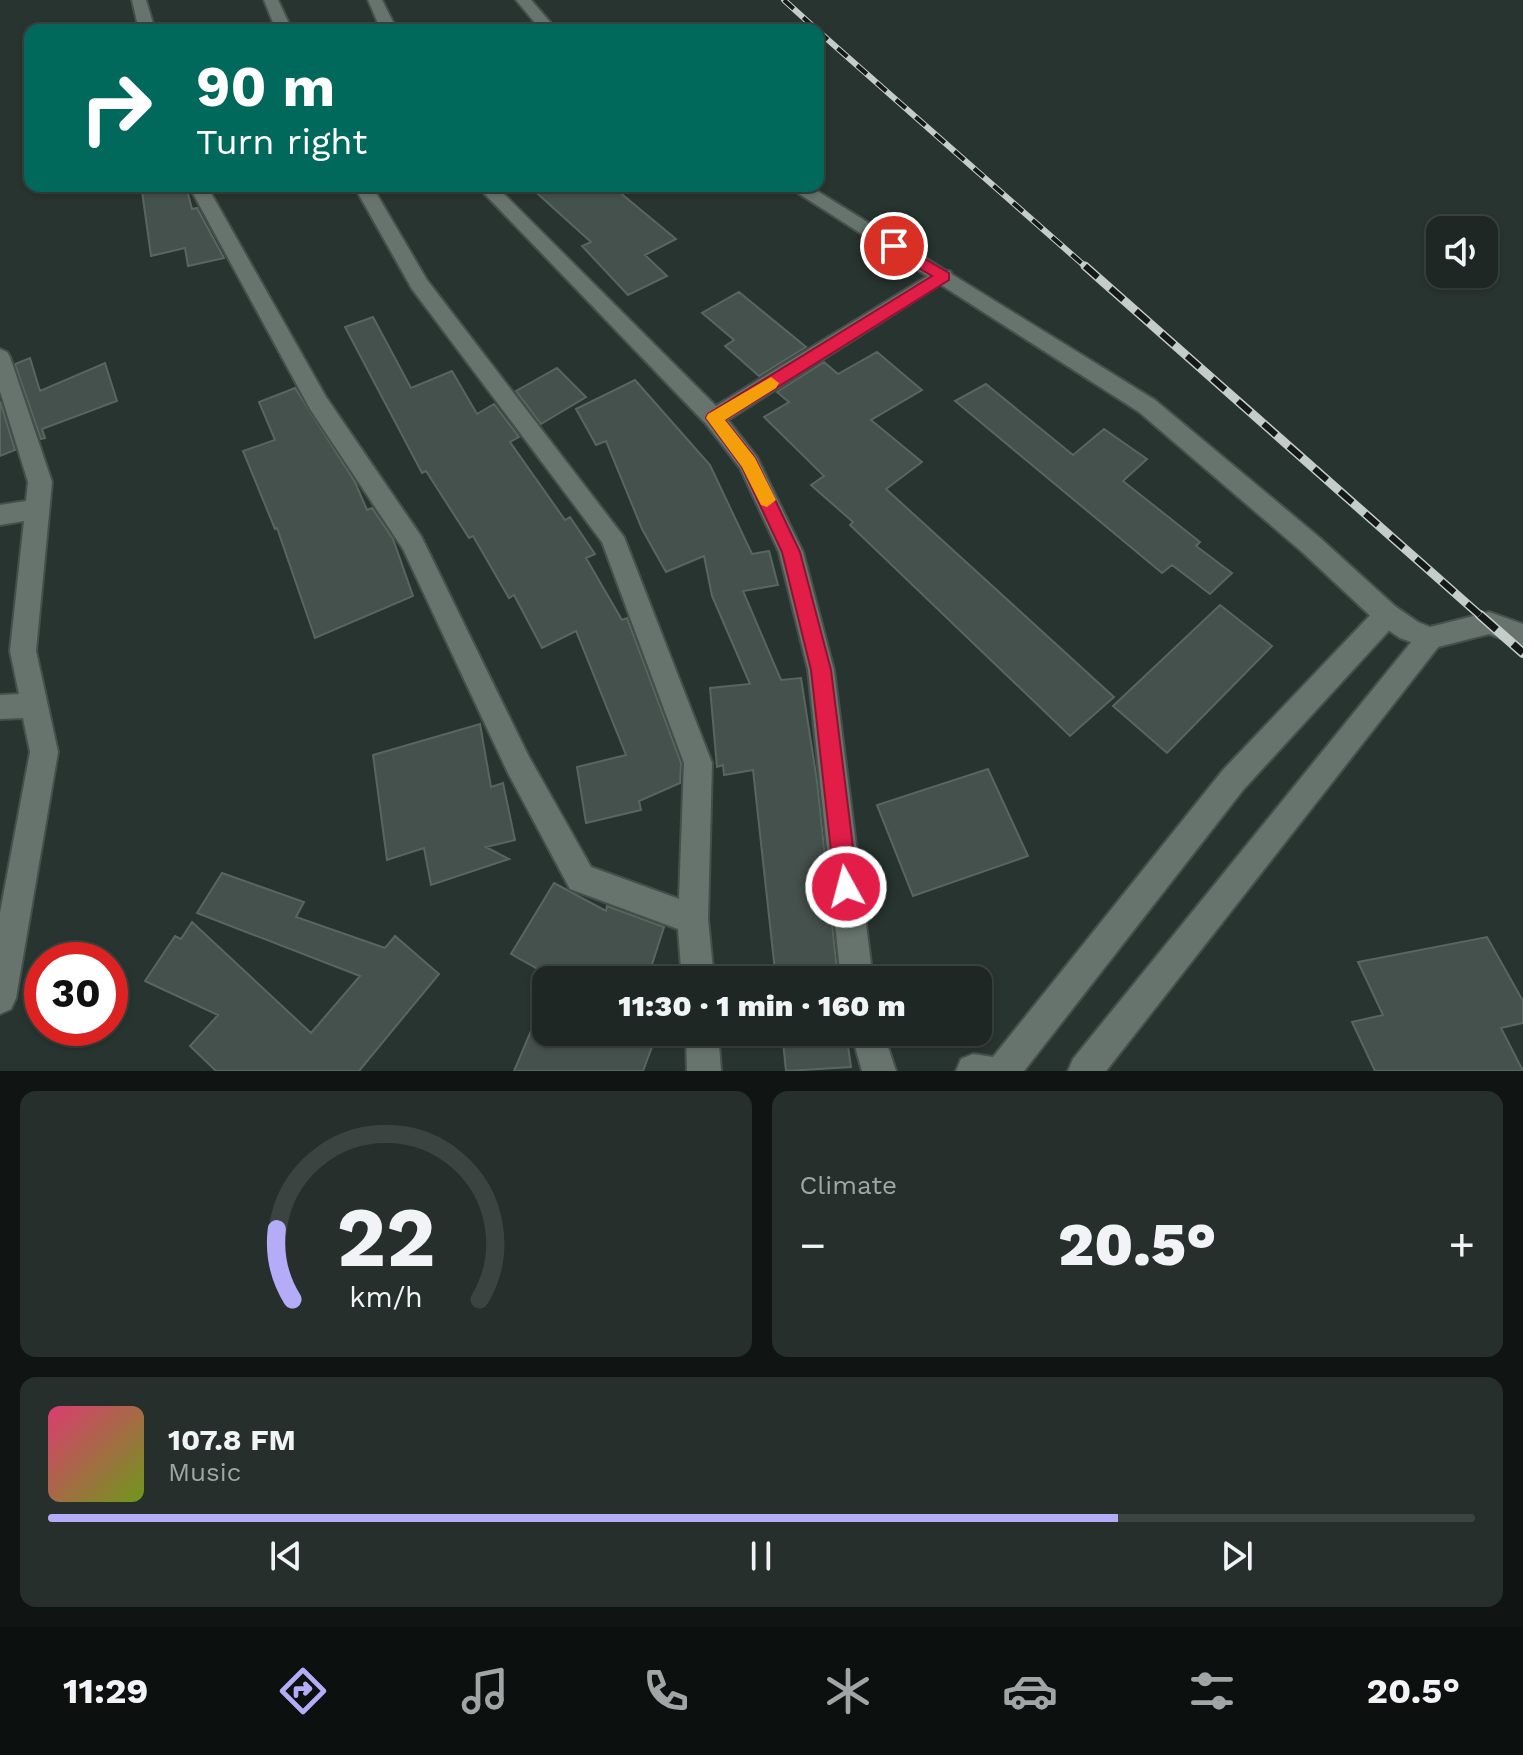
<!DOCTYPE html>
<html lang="en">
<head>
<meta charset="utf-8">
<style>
	body { margin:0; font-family:"Work Sans",sans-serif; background:#262f2b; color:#f1f3f6; height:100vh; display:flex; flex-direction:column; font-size:30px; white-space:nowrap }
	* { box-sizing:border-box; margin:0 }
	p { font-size:26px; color:#a1a5a6 }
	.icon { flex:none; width:44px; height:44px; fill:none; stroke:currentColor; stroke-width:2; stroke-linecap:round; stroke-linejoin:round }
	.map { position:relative; height:1071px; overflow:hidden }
	.side { display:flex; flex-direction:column; gap:20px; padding:20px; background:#101513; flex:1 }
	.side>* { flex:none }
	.hud { position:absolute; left:24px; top:24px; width:800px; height:168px; border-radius:16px; box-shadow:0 2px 6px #0004,0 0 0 2px #3c4441; background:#00695c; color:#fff; overflow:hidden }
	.buttons { position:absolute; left:1426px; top:216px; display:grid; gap:16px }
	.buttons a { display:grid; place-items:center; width:72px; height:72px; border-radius:16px; background:#1e2723; box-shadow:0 2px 6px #0004,0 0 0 2px #3c4441; font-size:40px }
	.speed { position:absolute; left:24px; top:942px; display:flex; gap:16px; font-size:40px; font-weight:700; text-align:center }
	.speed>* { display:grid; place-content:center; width:104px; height:104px; border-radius:50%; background:#1e2723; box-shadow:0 2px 6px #0004,0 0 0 2px #3c4441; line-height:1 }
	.speed .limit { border:12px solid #d22; background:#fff; color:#111 }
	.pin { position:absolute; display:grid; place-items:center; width:68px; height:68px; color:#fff; margin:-34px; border:4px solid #fff; border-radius:50%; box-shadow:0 2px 8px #0007 }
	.me { position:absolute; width:88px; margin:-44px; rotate:353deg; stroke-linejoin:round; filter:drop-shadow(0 0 6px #0008) }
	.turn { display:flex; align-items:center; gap:28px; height:168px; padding:0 40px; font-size:36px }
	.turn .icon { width:104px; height:104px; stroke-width:2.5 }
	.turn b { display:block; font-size:56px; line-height:68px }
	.big { font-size:60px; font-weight:800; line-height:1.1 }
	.side .tile { flex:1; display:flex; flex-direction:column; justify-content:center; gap:12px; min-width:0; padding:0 28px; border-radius:16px; background:#262f2b }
	.side .dial { align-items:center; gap:0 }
	.dial svg { height:208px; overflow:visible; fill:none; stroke:#3c4441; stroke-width:7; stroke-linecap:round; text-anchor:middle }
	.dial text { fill:#f1f3f6; stroke:none }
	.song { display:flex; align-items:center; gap:24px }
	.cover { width:96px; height:96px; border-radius:12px; background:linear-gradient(135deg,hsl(340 70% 55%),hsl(80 70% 35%)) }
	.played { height:8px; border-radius:4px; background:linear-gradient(90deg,#b5acf8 75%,#3c4441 75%) }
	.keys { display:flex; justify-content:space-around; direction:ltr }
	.heat { display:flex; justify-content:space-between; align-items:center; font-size:44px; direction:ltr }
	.side .tiles { flex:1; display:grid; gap:20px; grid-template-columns:1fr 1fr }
	.tile:last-child { grid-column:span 2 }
	.trip { position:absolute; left:532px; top:966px; width:460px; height:80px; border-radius:16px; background:#1e2723; box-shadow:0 2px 6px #0004,0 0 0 2px #3c4441; font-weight:800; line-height:80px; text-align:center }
	.tabs { display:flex; height:128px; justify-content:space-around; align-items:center; background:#0c100e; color:#a1a5a6 }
	.tabs .icon { width:56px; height:56px }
	.tabs .selected { color:#b5acf8 }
	.tabs b { font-size:36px; color:#f1f3f6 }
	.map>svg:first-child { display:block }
</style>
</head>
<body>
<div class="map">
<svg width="1523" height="1071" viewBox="0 0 1523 1071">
	<rect width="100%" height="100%" fill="#28342f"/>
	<path fill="#45514c" stroke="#596560" stroke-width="2" d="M158,186H186L192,209L197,208L224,258L188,266L185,248L151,256L142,191Z
		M529,186H612L676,239L645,255L667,276L628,295L582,246L591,242Z
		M739,292L806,347L759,376L725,346L734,340L702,313Z
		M373,317L411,388L452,371L477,414L494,404L519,437L510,442L565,520L570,517L595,554L586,558L622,620L627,618L681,763L680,783L639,801L641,810L586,823L577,767L626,755L576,631L542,648L514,595L509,598L473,536L469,538L426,471L422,473L345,327Z
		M877,352L922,390L871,420L922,462L886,489L1114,697L1070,736L850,525L853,522L811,485L824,476L764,417L789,402L777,392L824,362L838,374Z
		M30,358L40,391L105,363L117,401L42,429L45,438L41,439L15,364Z
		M557,368L586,397L541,424L516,391Z
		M635,380L710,465L752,554L769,551L778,585L743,591L781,680L801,678L817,781L838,980H776L753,770L724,775L723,765L717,767L710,688L750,684L712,596L704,556L666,572L642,529L606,441L596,445L576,409Z
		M986,384L1073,455L1104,429L1147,459L1123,481L1200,542L1196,546L1232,573L1210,594L1172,565L1162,573L955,401Z
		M295,388L355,482L367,510L372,508L393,539L413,596L315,638L277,528L275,529L243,451L275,440L259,402Z
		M0,401L15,450L0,456Z
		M1220,605L1272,646L1167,753L1113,706Z
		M480,724L491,787L503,783L515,840L486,847L509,859L431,885L424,848L387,860L373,755Z
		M988,769L1028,856L913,896L877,805Z
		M222,873L304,902L296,917L385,948L395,936L439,974L359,1071H216L190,1046L218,1015L145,981L175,936L181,939L192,922L311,1033L360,976L197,913Z
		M554,883L606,911L607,906L664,927L647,980H557L511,954Z
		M1487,937L1523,1001V1023L1501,1028L1523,1071H1375L1352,1022L1383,1015L1358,962Z
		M544,1000L546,1032H623L653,1044L643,1071H514Z
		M782,1032H846L851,1067L786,1071Z"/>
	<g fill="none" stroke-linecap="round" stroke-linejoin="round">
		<g stroke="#464f4b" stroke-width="4">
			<path id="street" d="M132,0H146L155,30H139Z
				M264,0H278L292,30H276Z
				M368,0H382L397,30H381Z
				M543,21L551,26L548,29L516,30L519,27Z
				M189,186H207L326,397L421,536L528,755L591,867L679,899L684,763L602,542L412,289L354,186H372L427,280L624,537L712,763L708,919L714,980H682L678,929L570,889L508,773L403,549L310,409Z
				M477,186H496L716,406L936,271H950L953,276L728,420L757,457L803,552L834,670L873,980H841L808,670L779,552L740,468L706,424Z
				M0,349L7,352L10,357L52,482L36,651L58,752L16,998L11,1009L0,1014V913L30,752L23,718L0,719V695L19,694L10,651L24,521L0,525V505L26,501L28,482L0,391Z
				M1387,604L1396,607L1400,615L1396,623L1243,790L1024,1071H956L961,1059L973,1054L993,1057L1223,770L1378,607Z
				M1430,627L1439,630L1443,638L1439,646L1106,1071H1068L1073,1059L1421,630Z
				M686,1032H718L721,1071H687Z
				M851,1032H883L896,1071H862Z"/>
		</g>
		<g stroke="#464f4b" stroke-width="4">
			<path id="secondary" d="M516,0H531L557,30H541Z
				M787,186H809L1155,400L1319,537L1396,607L1418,622L1430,627L1489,612L1523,624V646L1489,634L1430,649L1400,638L1378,623L1301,551L1139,412Z"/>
		</g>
		<use href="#street" fill="#67746e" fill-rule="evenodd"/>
		<use href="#secondary" fill="#67746e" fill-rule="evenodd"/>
		<g stroke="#c4cdc9" stroke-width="6">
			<path id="rail-far2" d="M784,0L817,30
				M818,31L1087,268"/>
		</g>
		<g stroke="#c4cdc9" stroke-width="9">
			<path id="rail-far1" d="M1085,266L1482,617"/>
		</g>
		<g stroke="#c4cdc9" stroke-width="10">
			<path id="rail" d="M1480,615L1523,653"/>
		</g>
		<use href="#rail-far2" stroke="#151a18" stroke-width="4" stroke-dasharray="13" stroke-linecap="butt"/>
		<use href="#rail-far1" stroke="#151a18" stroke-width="6" stroke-dasharray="17" stroke-linecap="butt"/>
		<use href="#rail" stroke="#151a18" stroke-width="7" stroke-dasharray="22" stroke-linecap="butt"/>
	</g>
	<path fill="#e11d48" stroke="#92132f" stroke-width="2" d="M894,241L949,273V280L725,420L755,458L800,552L831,670L858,887L854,895L846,899L838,895L835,887L811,670L782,552L742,467L706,418L708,414L932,276L889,250L887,246Z"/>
	<path fill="#f59e0b" d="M771,377L779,383L776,388L725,420L755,458L776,500L767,507L761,505L742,467L706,418L708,414Z"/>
</svg>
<div class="buttons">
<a><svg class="icon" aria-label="sound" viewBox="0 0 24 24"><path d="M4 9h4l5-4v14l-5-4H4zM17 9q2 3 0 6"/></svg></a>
</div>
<div class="speed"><div class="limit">30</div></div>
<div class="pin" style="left:894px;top:246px;background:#d93025"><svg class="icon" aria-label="arrive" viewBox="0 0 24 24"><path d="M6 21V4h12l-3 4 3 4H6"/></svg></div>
<svg class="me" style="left:846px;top:887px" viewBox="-20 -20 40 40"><circle r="17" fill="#e11d48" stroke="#fff" stroke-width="3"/><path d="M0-11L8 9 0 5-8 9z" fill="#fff"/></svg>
<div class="trip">11:30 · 1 min · 160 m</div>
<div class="hud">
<div class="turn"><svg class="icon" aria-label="right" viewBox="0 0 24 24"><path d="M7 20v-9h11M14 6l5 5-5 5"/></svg><div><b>90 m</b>Turn right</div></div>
</div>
</div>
<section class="side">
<div class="tiles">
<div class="tile dial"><svg viewBox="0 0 100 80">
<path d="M14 69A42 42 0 1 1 86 69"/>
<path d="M14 69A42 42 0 0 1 8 42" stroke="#b5acf8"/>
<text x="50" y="56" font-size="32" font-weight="700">22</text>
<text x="50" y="72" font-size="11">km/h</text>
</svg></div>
<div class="tile"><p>Climate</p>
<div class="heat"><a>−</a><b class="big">20.5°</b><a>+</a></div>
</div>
<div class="tile">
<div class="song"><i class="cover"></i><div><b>107.8 FM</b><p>Music</p></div></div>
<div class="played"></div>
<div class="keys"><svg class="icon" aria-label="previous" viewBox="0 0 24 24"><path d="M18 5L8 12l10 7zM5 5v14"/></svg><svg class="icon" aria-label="pause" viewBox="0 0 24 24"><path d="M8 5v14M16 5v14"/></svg><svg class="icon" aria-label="next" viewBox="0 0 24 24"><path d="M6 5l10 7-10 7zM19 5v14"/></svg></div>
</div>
</div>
</section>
<nav class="tabs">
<b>11:29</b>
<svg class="icon selected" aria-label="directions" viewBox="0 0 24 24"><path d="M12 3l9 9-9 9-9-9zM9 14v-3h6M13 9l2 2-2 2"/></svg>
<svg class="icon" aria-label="music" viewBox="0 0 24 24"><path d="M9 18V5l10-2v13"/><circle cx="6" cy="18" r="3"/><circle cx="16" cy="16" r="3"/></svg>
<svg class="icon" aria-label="phone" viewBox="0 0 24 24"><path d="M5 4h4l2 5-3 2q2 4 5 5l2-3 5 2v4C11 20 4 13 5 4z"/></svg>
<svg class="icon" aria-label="climate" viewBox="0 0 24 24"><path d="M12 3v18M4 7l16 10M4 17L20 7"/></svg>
<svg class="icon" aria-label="car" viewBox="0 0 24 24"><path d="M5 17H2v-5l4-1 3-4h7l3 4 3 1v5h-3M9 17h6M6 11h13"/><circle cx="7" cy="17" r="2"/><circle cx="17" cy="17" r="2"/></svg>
<svg class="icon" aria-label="filters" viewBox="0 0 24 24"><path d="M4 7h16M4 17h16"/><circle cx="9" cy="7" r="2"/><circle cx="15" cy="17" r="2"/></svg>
<b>20.5°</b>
</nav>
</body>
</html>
